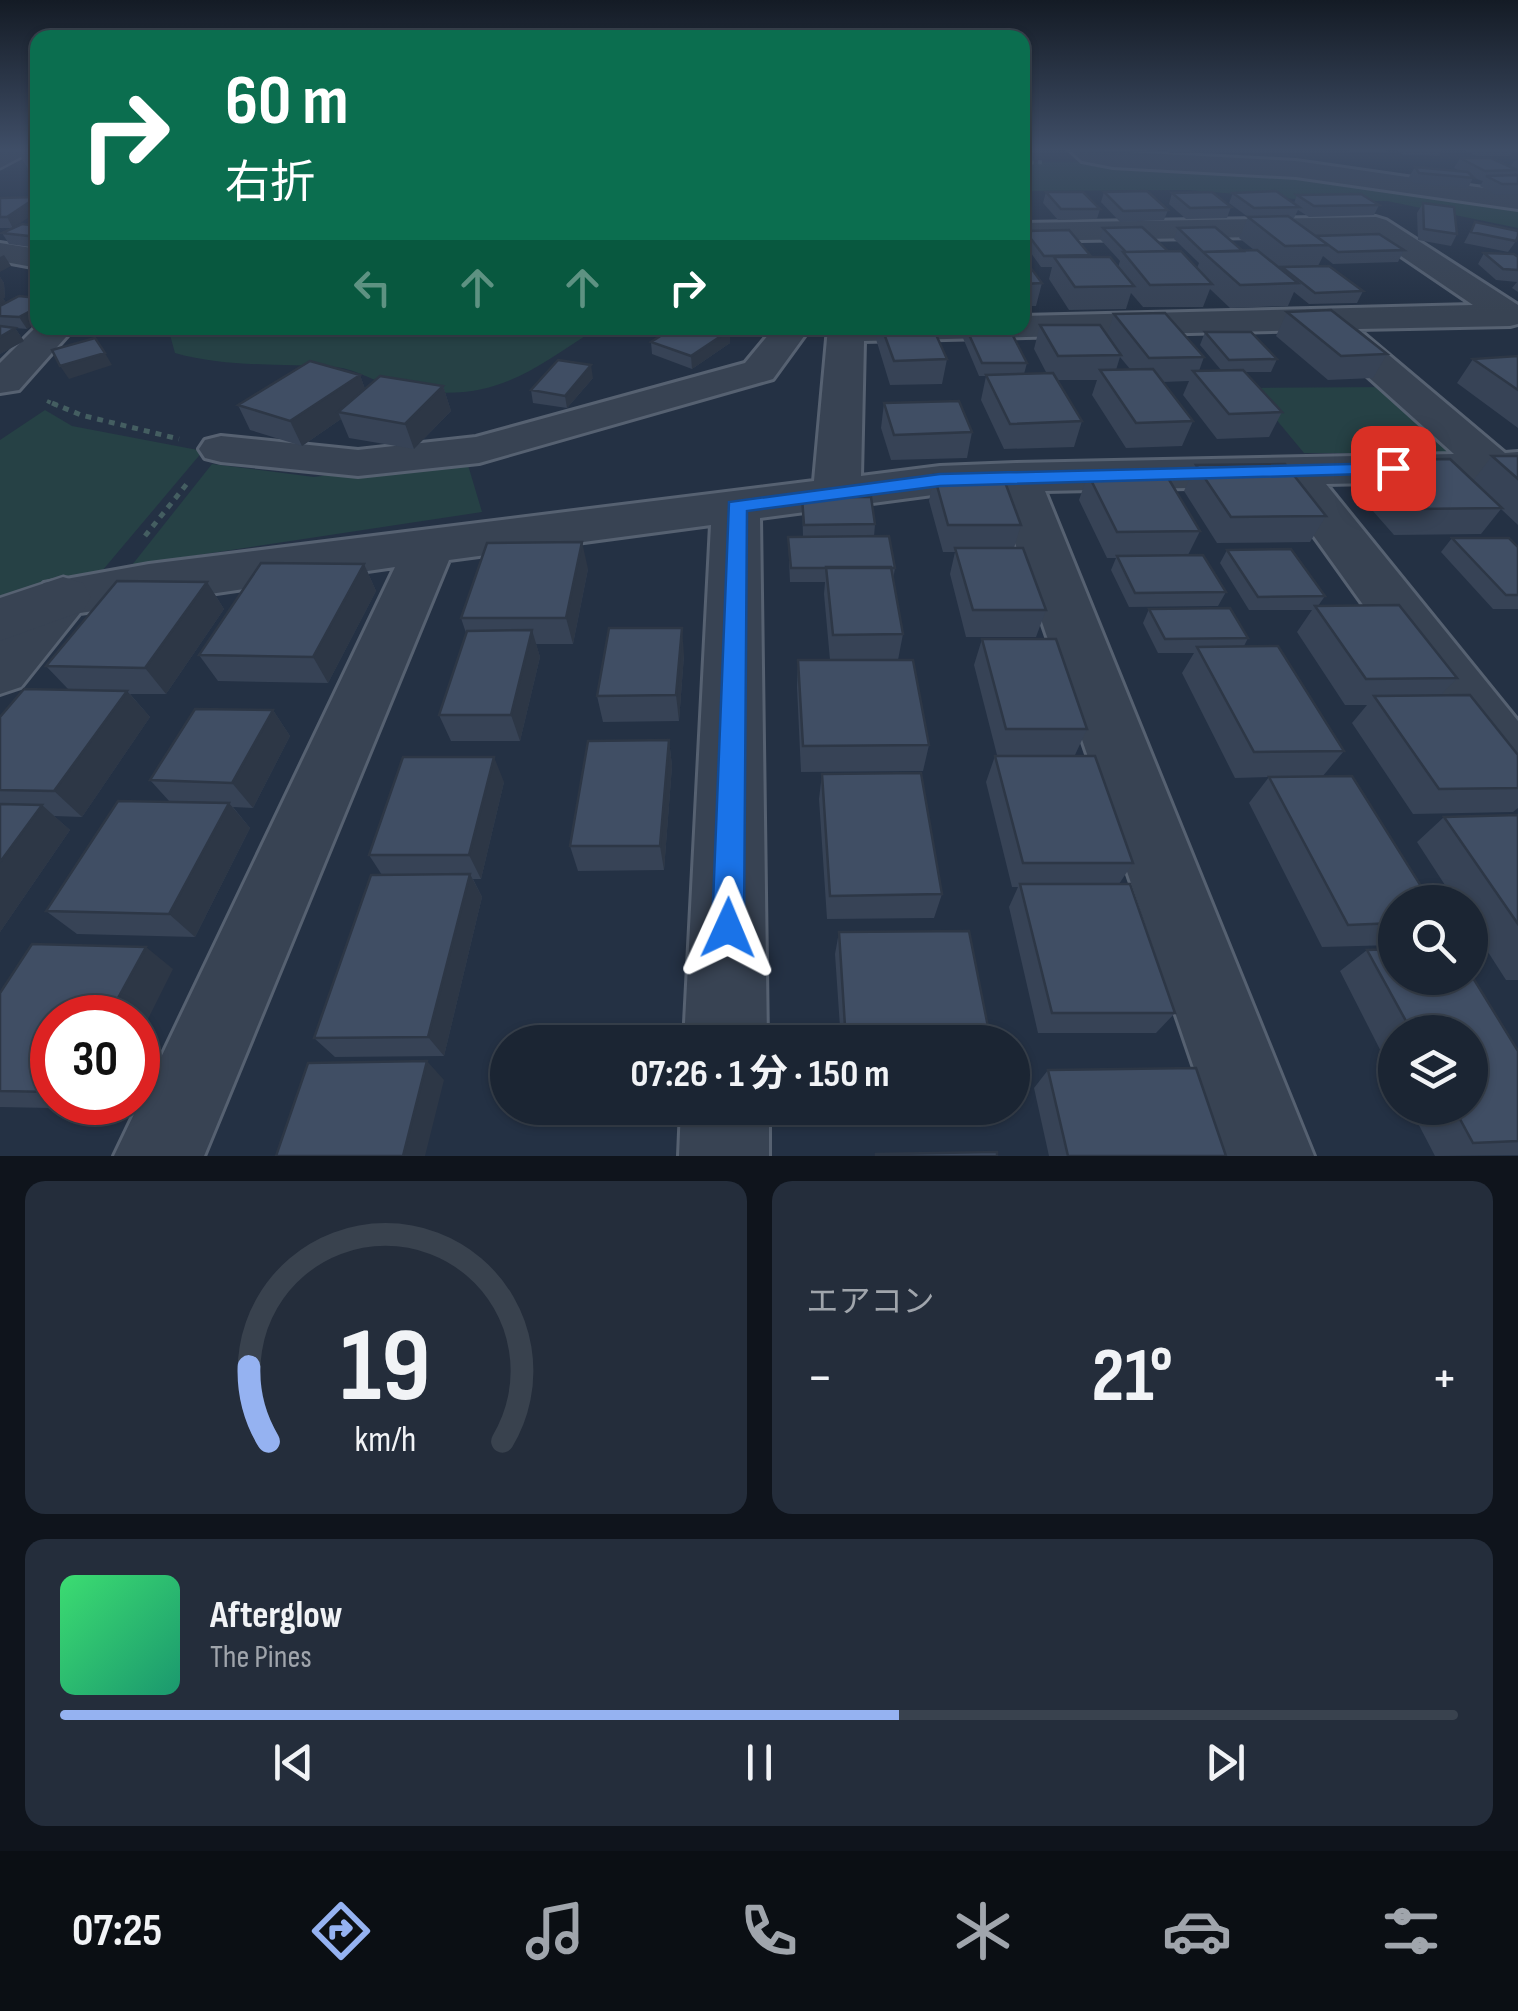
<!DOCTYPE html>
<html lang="ja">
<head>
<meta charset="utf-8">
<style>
	body { margin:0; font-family:"Sofia Sans Condensed","Noto Sans JP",sans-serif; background:#242d3b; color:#f1f3f6; height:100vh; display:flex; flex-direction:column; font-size:38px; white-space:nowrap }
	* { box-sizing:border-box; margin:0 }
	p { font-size:32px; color:#a0a5ac }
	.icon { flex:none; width:55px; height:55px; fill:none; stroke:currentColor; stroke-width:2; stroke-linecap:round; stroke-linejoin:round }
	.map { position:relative; height:1156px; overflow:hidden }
	.sheet { display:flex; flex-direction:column; gap:25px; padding:25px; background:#0f141c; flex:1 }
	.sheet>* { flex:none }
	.top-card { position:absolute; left:30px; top:30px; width:1000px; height:305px; border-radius:20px; box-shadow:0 2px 8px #0004,0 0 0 2px #39424e; background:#0b6e4f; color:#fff; overflow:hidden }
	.fabs { position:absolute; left:1378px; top:885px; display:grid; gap:20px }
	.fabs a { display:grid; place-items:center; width:110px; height:110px; border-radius:50%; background:#1b2533; box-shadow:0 2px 8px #0004,0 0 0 2px #39424e; font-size:50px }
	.speed { position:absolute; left:30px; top:995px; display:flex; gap:20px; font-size:50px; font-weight:700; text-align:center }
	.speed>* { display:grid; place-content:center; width:130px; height:130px; border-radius:50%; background:#1b2533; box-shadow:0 2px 8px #0004,0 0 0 2px #39424e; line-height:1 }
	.speed .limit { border:15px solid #d22; background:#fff; color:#111 }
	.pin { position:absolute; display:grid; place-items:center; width:85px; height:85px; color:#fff; margin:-42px; border-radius:20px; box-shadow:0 5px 15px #0006 }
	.me { position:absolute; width:110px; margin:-55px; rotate:1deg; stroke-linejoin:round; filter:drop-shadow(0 0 8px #0008) }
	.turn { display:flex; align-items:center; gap:35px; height:210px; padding:0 30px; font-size:45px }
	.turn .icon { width:130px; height:130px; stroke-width:2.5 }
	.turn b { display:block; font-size:70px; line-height:85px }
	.lanes { display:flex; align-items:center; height:95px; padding:0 30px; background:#0003; justify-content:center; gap:50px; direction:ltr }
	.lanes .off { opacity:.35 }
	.big { font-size:75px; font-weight:700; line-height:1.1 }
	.sheet .tile { flex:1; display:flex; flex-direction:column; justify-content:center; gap:15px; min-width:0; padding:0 35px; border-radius:20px; background:#242d3b }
	.sheet .dial { align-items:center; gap:0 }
	.dial svg { height:260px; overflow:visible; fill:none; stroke:#39424e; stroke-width:7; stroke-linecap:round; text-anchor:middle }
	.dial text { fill:#f1f3f6; stroke:none }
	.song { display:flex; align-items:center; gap:30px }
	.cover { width:120px; height:120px; border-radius:15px; background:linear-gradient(135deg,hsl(140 70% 55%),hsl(160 70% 35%)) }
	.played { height:10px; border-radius:5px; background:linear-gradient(90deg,#95b2f1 60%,#39424e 60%) }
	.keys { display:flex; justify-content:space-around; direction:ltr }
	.heat { display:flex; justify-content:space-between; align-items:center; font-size:55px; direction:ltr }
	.sheet .tiles { flex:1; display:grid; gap:25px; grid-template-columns:1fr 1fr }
	.tile:last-child { grid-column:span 2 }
	.trip { position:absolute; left:490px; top:1025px; width:540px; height:100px; border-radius:50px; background:#1b2533; box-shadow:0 2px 8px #0004,0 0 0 2px #39424e; font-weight:700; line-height:100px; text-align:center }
	.tab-bar { display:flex; height:160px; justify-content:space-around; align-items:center; background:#0b0f14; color:#a0a5ac }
	.tab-bar .icon { width:70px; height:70px }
	.tab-bar .active { color:#95b2f1 }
	.tab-bar b { font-size:45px; color:#f1f3f6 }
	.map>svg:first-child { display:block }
</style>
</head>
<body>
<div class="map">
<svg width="1518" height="1156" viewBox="0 0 1518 1156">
	<rect width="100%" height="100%" fill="#243144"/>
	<path fill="#264145" d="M1022,149H1029L1035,162L1235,164L1518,202V228L1387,201H1319L1188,190L1023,191Z
		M168,328H597C526,375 490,405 400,388C378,384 357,369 335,367C281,363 228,368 175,353Z
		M1389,387L1458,453H1304L1250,388Z
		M45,410L72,426L203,451L102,571L0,596V440Z
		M465,455L482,512L132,565L212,464L314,477Z"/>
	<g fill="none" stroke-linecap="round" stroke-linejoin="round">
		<g stroke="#566171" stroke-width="6">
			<path id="minor" d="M1069,149L1296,161L1518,193V209L1296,177L1113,167L1082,161Z
				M1376,217L1386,220L1518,305V324L1510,326L1358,329L1505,453L1518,452V480L1326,484L1518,721V797L1495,789L1278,486L1045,491L1314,1156H1224L998,493L940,494L760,518L767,1042H684L711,525L449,560L204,1156H114L395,567L80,613L21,687L0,694V632L44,583L149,564L814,481L828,328H1022V316L1473,305L1370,235L1022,241V223ZM1316,330L1454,454L1016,463L940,466L861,476L864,341Z
				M0,243L38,249V268L0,261Z
				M38,325L74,328L19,390L0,393V363Z
				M774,328H810L773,379L479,463L358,476L221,462L205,458L199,449L205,440L221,436L358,450L476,437L745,363Z
				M681,1108H769V1156H679Z"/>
		</g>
		<g stroke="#566171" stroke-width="5">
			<path id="tertiary" d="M36,149L0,168V150Z
				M63,577L83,583L91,597L83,611L0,641V598Z"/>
		</g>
		<path stroke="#445e61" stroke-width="4" stroke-dasharray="4 4" stroke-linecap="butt" d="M1022,163L1046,162
			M47,401L58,406"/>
		<path stroke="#445e61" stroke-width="5" stroke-dasharray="6 6" stroke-linecap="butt" d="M52,403L81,415L179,439
			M145,536L190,480"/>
		<use href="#minor" fill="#384353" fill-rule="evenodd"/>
		<use href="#tertiary" fill="#384353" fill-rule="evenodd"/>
	</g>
	<path fill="#374356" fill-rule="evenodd" d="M38,149V169H28L17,150Z
		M1165,149H1192L1191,153H1169Z
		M1346,149H1387L1385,153L1350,152Z
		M1395,149H1442L1439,156L1403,155Z
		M1461,149H1518V152L1513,150L1510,156H1476Z
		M1460,158L1510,167L1514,161L1518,160V175L1515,173L1514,176H1518V194L1496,195L1480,186L1483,181L1473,178L1468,188L1413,183L1409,177L1415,167L1462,172L1454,168Z
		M1046,192L1100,209L1097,219L1058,220L1043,203Z
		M1104,192L1168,210L1164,220L1120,222L1101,202Z
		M1022,193L1027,199L1022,219Z
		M1172,193L1231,207L1227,218L1186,219L1169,204Z
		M1233,193L1294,203L1297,195L1379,205L1374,215L1309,217L1298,210L1294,218H1291L1316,236L1404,250L1398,262L1333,264L1323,256L1318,266L1363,291L1357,303L1309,304L1294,292L1288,306L1230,308L1210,289L1203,307H1143L1131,293L1126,309L1069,310L1049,279L1052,267H1041L1023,242L1025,231L1118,267L1120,261L1100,239L1103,228L1168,251L1197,268L1199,263L1174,239L1178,228L1244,251L1254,250L1239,238L1248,217L1229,203Z
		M0,198L13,228H0Z
		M1423,203L1457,234L1451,246L1418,240L1417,213Z
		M1475,222L1516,241L1508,252L1464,243Z
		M38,226V248L9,244L2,233Z
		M1484,253L1518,257V292L1512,288L1517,282L1496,280L1478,264Z
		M1022,256L1042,283L1036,306H1022Z
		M0,277L4,283L5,298H3L6,303L19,296L27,329L15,328L24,341L0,354Z
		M1287,312L1387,354L1373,378L1328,380L1276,336Z
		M1114,314L1204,357L1199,371L1221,370L1200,345L1205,332L1277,359L1271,372H1245L1282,412L1269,437L1217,439L1183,395L1189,381L1163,382L1193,421L1182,446L1126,448L1092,395L1097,380H1058L1082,421L1074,447L1004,449L981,400L986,376H979L963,338L965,328H1009L1027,363L1024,374H1047L1034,349L1040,325L1107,335ZM1120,357L1130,369L1116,370Z
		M877,328H933L947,359L942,384L890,385L876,339Z
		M651,342L730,343L692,369L652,354Z
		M1518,356V428L1457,383L1473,359Z
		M360,375L365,389L443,386L451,411L414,449L349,438L341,419L302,446L250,430L238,405Z
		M593,378L567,408L533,403L531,390Z
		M884,403L972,432L967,458L891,460L881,428Z
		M1492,456H1518V525L1501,509L1481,534L1394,535L1351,486L1368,460L1473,481Z
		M1196,465L1326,516L1310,542L1217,543L1184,491Z
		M1088,474L1200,531L1188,555L1226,592L1218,606L1129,607L1111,570L1116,558H1107L1079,500Z
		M934,475L1021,525L1014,548L1046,610L1036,637H966L950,574L955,552H943L929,501Z
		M802,497L875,524L874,537L895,568L893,580L903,634L898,660L929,745L923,771L801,772L797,687L798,660H830L824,594L825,582H790L788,537H803Z
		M1452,538L1518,547V609H1493L1441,552Z
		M1227,550L1325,596L1318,606L1457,678L1441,695L1518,755V808L1513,812L1413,814L1352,723L1367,705H1345L1297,632L1312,610H1249L1220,563Z
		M364,564L376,591L328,683L218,681L199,655Z
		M588,569L573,644H536L540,657L520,741H451L439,715L466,633L461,618Z
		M207,582L224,609L166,694H130L150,717L82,817L54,816L70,830L0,932V717L68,689L46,666Z
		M1149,609L1248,638L1244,646L1344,751L1322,777L1395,902V945L1322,947L1249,803L1269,777L1235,778L1182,673L1194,653H1158L1143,623Z
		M982,639L1087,729L1075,755H997L974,665Z
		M684,655L679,721L603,722L597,696Z
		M273,710L290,736L253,808L233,807L250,828L195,937L77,934L46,911L170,802L150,780Z
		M669,740L672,766L664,870L578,871L570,846Z
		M995,756L1133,863L1119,884L1175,1013L1156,1033H1038L1009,907L1018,887H1012L986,782Z
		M822,774L942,894L934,918L827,919L819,799Z
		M504,782L481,879H473L482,897L444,1056L335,1057L314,1038L382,875L369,855Z
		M1518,815V980H1506L1470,924V902H1456L1417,842L1444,817Z
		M839,932L991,1042H841L835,954Z
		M1367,950L1518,1051V1155L1435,1156L1410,1108H1470V1032H1395V1079L1340,971Z
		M173,969L52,1018V1102H104L101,1109L0,1107V993Z
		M1048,1070L1226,1156H1049L1034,1088Z
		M845,1108H1003L991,1124H846Z"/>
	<path fill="#2d3746" d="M37,197L38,211L13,228L7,217Z
		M4,255L11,266L0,272V257Z
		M0,277L4,283L5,298H3L10,309L0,315Z
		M38,307V323L27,329L19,317Z
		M15,328L24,341L0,354V337Z
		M730,330V343L692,369L691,356Z
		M105,353L112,365L69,379L60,366Z
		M591,365L593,378L567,408L565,396Z
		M360,375L369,400L338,412L341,419L302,446L290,421Z
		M443,386L451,411L414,449L405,424Z
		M582,542L588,569L573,644L566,618Z
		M364,564L376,591L328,683L313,657Z
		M207,582L224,609L166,694L145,668Z
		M682,628L684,655L679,721L676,695Z
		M532,630L540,657L520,741L511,715Z
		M127,691L150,717L82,817L54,791Z
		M273,710L290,736L253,808L232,783Z
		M669,740L672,766L664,870L660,846Z
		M494,757L504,782L481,879L469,855Z
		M229,803L250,828L195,937L169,914Z
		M42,805L70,830L0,932V862Z
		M470,874L482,897L444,1056L428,1037Z
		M146,947L173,969L138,1039V1018H107Z
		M427,1061L444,1080L425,1156H403Z
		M87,1102H104L101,1109Z"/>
	<path fill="#404e64" stroke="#2d3746" stroke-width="2.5" d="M1460,158H1491L1517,170L1485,171Z
		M1415,167L1468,172L1474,178L1419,173Z
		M1518,175V184H1502L1486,176Z
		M1147,191L1168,210L1123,211L1104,192Z
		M1276,191L1299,207L1254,208L1233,193Z
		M1046,192H1083L1100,209H1061Z
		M1212,192L1231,207L1190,208L1172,193Z
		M1361,194L1379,205L1314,206L1297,195Z
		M37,197L7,217H0V198Z
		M1423,203L1454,207L1457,234L1424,229Z
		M1288,216L1328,245L1285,246L1248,217Z
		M1475,222L1518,231V236L1516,241L1471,232Z
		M22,224L38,226V237L2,233Z
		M1142,227L1168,251L1126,252L1103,228Z
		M1215,227L1243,251L1203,252L1178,228Z
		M1069,230L1090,255L1044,256L1025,231Z
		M1379,234L1404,250L1338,252L1316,236Z
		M1257,250L1298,283L1240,285L1203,252Z
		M1181,251L1212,284L1150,285L1123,252Z
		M1484,253L1514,254L1518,257V270L1503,269Z
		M1022,256L1042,283L1022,284Z
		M1054,257H1110L1134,286L1075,287Z
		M1329,266L1363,291L1315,293L1282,267Z
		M19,296L38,298V307L19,317L0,316V306Z
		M1331,310L1387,354L1341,356L1287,312Z
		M1165,313L1204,357L1149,358L1114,314Z
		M1040,325H1100L1121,355L1058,356Z
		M0,326L15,328L0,337Z
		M673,328H722L730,330L691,356L651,342Z
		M882,328H933L947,359L894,361Z
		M966,328H1009L1027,363H982Z
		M1205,332H1251L1277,359L1229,360Z
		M95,338L105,353L60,366L52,350Z
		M1518,356V390L1473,359Z
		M558,360L591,365L565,396L531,390Z
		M310,361L360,375L290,421L238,405Z
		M1153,369L1193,421L1136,423L1100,370Z
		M1243,370L1282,412L1229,414L1193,371Z
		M1053,373L1082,421L1010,424L986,375Z
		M380,376L443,386L405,424L338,412Z
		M959,401L972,432L894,435L884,403Z
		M1492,456H1518V479Z
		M1450,459L1502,508L1413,509L1368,460Z
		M1285,464L1326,516L1231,517L1196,465Z
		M1165,473L1200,531L1117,532L1088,474Z
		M1002,474L1021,525H948L934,475Z
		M802,497H871L875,524L804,525Z
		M889,536L895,568H791L788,537Z
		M1452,538H1509L1518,547V595H1506Z
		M582,542L566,618H461L487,543Z
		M955,548H1023L1046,610H973Z
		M1291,549L1325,596L1258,597L1227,550Z
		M1203,555L1226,592L1135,593L1117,556Z
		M261,563L364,564L313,657L199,655Z
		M826,567H891L903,634L833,635Z
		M117,581L207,582L145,668L46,666Z
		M1399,605L1457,678L1366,679L1315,606Z
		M1230,608L1248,638L1165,639L1149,609Z
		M609,628H682L676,695L597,696Z
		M532,630L511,715H439L467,631Z
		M982,639H1056L1087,729H1006Z
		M1278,646L1344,751L1254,752L1197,647Z
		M798,660H913L929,745L803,746Z
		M24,689L127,691L54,791L0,790V717Z
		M1470,695L1518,755V788L1439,789L1374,696Z
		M195,709L273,710L232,783L150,780Z
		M669,740L660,846H570L588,741Z
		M995,756H1095L1133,863H1023Z
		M403,757H494L469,855H369Z
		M921,773L942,894L830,896L822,774Z
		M1352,776L1431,902H1395V923L1348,925L1269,777Z
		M118,801L229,803L169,914L46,911Z
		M0,804L42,805L0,862Z
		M1518,815V924L1444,817Z
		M470,874L428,1037L314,1038L371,875Z
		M1020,884H1130L1175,1013H1052Z
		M969,931L991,1042H846L839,932Z
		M32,944L146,947L107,1018H52V1092L0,1091V993Z
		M1395,949V978H1470V973L1518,1051V1141L1473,1143L1454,1108H1470V1032H1412L1367,950Z
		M427,1061L403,1156H276L308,1063Z
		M1196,1068L1226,1156H1068L1048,1070Z
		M997,1152V1156H876V1154Z"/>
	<linearGradient id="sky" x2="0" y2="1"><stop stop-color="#141b25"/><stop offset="0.48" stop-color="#3f4e67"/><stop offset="1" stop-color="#3f4e67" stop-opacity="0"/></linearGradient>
	<rect width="1518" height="311" fill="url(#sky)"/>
	<path fill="#1a73e8" stroke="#114b97" stroke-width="2.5" d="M1393,463L1403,468L1400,473L940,486L747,511L744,928L740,939L728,944L716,939L712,928L729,502L940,474Z"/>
</svg>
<div class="fabs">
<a><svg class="icon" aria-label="search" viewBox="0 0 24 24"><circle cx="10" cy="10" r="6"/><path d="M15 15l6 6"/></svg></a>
<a><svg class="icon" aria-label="layers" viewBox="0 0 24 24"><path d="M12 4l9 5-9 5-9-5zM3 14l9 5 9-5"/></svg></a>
</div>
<div class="speed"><div class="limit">30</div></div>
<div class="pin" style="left:1393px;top:468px;background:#d93025"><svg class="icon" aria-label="arrive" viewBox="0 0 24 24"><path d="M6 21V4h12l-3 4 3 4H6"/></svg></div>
<svg class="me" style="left:728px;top:928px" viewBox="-20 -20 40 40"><path d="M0-17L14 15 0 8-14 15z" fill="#1a73e8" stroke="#fff" stroke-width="4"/></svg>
<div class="trip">07:26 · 1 分 · 150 m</div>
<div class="top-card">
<div class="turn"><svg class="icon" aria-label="right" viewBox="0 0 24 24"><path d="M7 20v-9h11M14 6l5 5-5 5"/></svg><div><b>60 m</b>右折</div></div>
<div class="lanes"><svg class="icon off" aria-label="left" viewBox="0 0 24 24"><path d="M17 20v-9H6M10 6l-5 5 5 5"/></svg><svg class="icon off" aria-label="ahead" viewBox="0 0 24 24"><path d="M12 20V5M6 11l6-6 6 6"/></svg><svg class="icon off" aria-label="ahead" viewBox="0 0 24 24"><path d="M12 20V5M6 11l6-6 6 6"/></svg><svg class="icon" aria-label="right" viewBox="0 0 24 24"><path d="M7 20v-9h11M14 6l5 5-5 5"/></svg></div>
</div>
</div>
<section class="sheet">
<div class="tiles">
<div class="tile dial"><svg viewBox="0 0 100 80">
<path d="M14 69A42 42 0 1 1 86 69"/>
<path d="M14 69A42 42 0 0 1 8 46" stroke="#95b2f1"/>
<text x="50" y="56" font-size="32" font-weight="700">19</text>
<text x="50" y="72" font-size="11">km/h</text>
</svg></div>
<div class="tile"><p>エアコン</p>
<div class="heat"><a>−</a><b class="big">21°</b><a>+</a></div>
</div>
<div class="tile">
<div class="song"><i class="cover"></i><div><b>Afterglow</b><p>The Pines</p></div></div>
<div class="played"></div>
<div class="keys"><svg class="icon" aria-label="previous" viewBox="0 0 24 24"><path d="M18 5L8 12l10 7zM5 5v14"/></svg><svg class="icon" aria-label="pause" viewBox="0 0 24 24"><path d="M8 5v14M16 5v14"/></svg><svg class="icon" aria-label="next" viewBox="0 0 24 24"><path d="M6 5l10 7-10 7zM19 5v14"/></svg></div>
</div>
</div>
</section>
<nav class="tab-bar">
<b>07:25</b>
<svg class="icon active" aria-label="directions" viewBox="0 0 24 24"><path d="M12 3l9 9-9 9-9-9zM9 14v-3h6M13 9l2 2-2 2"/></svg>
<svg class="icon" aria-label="music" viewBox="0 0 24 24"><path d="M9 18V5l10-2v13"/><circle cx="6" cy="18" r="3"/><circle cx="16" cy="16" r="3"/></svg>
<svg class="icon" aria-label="phone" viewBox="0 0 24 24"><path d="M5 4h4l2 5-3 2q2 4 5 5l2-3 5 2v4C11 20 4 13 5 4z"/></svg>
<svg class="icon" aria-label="climate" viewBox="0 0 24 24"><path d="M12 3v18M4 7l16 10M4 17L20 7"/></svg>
<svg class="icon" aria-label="car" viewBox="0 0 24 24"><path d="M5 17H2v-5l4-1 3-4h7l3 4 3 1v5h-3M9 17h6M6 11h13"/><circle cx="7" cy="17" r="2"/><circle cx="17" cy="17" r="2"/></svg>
<svg class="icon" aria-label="filters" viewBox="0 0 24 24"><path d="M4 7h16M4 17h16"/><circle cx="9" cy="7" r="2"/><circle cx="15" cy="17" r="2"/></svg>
</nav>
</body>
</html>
